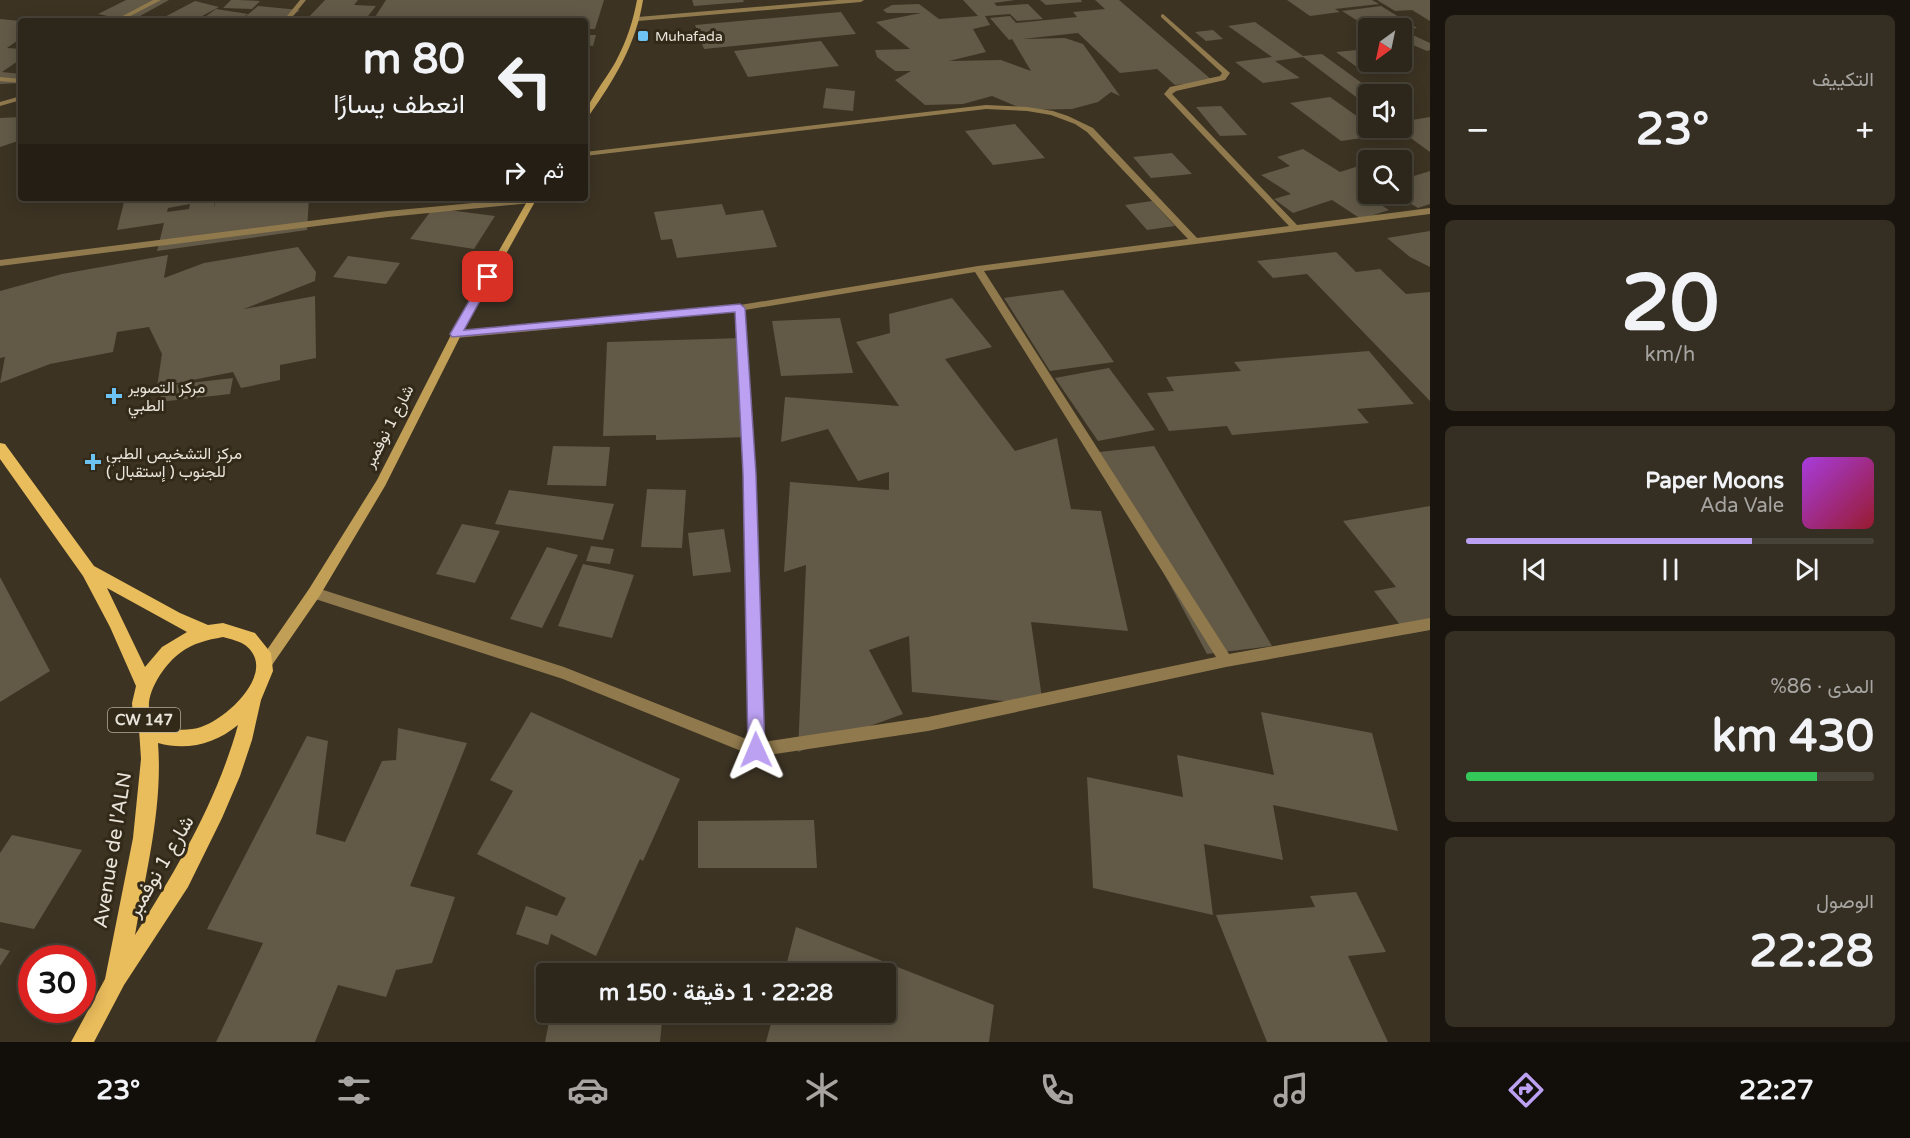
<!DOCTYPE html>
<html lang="ar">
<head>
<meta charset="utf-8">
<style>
	body { margin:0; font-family:"Varela Round",Vazirmatn,sans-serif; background:#352e23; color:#f1f3f6; direction:rtl; height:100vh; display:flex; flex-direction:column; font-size:22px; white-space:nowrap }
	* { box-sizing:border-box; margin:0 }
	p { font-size:20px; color:#a7a5a2 }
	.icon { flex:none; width:33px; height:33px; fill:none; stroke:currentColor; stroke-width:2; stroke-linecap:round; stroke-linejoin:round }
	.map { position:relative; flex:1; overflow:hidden; direction:ltr }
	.side { display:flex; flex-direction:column; gap:15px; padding:15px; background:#19150e; width:480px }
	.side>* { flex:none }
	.guide { position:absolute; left:18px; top:18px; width:570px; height:183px; border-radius:6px; box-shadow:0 3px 15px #0003,0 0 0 2px #484339; direction:rtl; background:#2d261a; color:#f1f3f6; overflow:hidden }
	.needle { width:39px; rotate:213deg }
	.controls { position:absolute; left:1358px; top:18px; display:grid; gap:12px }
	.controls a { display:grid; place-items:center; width:54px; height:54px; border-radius:6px; background:#2d261a; box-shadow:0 3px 15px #0003,0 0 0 2px #484339; font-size:30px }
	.speed { position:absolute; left:18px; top:945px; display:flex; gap:12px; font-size:30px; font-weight:700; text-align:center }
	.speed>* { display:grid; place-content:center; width:78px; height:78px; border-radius:50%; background:#2d261a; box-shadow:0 3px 15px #0003,0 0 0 2px #484339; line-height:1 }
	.speed .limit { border:9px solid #d22; background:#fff; color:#111 }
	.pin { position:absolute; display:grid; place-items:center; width:51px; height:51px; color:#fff; margin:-26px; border-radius:12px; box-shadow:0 3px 9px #0006 }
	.me { position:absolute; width:66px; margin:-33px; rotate:359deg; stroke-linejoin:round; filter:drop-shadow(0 0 4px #0008) }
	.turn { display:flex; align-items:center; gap:21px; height:126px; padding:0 24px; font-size:27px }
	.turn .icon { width:78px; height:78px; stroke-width:2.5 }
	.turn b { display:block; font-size:42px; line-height:51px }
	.then { display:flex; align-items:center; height:57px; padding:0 24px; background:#0003; gap:12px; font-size:22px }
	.big { font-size:45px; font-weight:700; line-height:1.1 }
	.side .tile { flex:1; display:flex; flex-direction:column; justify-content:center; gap:9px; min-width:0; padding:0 21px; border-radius:9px; background:#352e23 }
	.side .dial { align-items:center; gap:0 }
	.dial b { font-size:78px; line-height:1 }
	.song { display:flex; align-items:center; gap:18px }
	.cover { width:72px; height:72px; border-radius:9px; background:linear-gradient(135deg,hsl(280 70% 55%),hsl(350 70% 35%)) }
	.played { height:6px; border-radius:3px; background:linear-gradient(90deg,#bca0f2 70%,#484339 70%) }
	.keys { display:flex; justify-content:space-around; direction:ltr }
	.heat { display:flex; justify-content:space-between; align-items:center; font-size:33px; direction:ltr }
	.charge { height:9px; border-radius:4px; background:linear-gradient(90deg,#34c759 86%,#484339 0) }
	.trip { position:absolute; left:536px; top:963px; width:360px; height:60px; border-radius:6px; background:#2d261a; box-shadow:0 3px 15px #0003,0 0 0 2px #484339; font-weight:700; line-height:60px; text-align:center; direction:rtl }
	.menu { display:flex; height:96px; justify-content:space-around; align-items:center; background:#120f0a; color:#a7a5a2 }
	.menu .icon { width:42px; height:42px }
	.menu .active { color:#bca0f2 }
	.menu b { font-size:27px; color:#f1f3f6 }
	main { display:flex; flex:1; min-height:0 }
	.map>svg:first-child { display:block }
</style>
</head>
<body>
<main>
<section class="side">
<div class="tile"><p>التكييف</p>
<div class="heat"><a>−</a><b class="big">23°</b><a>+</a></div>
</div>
<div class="tile dial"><b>20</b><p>km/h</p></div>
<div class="tile">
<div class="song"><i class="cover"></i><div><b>Paper Moons</b><p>Ada Vale</p></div></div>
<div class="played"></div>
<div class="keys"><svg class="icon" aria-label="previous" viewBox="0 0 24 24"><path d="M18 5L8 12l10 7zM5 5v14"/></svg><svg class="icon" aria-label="pause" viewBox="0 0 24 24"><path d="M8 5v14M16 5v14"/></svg><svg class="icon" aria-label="next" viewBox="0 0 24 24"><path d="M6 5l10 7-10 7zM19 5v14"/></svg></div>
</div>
<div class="tile"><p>المدى · 86%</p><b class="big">430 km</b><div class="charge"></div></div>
<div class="tile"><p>الوصول</p><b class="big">22:28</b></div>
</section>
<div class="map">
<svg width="1430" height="1042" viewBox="0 0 1430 1042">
	<rect width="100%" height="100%" fill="#3c3323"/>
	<path fill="#625947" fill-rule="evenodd" d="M126,0H169L131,21L98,14Z
		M231,0H239L260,1L252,9L223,8Z
		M325,0H358L354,5L376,6L364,21H305Z
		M386,0H604L595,29H585V21L373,20Z
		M692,0H743L744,2L694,6Z
		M963,0H1015L994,3L997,6L1028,4L1043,19L1017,21L1010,14L985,16L990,25L973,29L986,52L949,61L1001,60L1031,71L1012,39L1009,40L990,18L1010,16L1016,23L1077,17L1073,12L1105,9L1095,0H1119L1213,81L1175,85L1157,69L1120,73L1078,33L1022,39L1065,38L1083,44L1120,96L1111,92L1098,102L1072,109L1025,110L992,96L963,104L925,105L895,80L911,71H895L877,57L875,50L910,49L876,22L921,13H887L883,10L892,5L919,4L939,19L978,16Z
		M1040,0H1081L1082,2L1046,5Z
		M1287,0H1372L1379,4L1335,9L1340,12L1310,16Z
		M1377,0H1430V21L1412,10L1395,11Z
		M195,1L219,7L193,21H157Z
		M258,6L300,10L290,18L269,16L263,21H240Z
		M1381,6L1417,28L1401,30L1390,25L1369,28L1342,11Z
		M216,9L248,14L237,21L205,17Z
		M841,12L856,34L704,49L695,25Z
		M0,19L21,21V38L7,48L21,49V59L2,72L21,74V83L0,84Z
		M1255,22L1303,56L1322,54L1377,94H1368V106L1303,57L1275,61L1300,78L1263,83L1235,62L1272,57L1228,26Z
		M1213,30L1223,39L1206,41L1195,32Z
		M1404,31L1430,43V50L1427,51L1401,40V32Z
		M585,35H596L593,46L585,45Z
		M821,41L839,66L748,77L734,51Z
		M1368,49V62L1407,63L1357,67L1336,52Z
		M826,88L855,91L853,111L823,108Z
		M1330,97L1368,124V128H1373L1383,135L1341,141L1290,103Z
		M1221,106L1247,135L1220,136L1196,107Z
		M1401,112L1412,120L1430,117V152L1397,128H1401Z
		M21,117V140L0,147V118Z
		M1015,124L1045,158L993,165L965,131Z
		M1303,149L1340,172L1365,164L1368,166V194H1390L1373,200L1389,210L1361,219L1332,200L1293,213L1274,199L1291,194L1261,175L1290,166L1277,157Z
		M1172,153L1192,174L1151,178L1133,157Z
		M1430,171V204L1418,208L1394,194H1401V180Z
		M125,198H215L214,208L216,199L224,198H309L307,230L157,251L164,223L117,230ZM190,204L189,209L167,212L168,208Z
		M453,198H485L481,203Z
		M1152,201L1175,226L1147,230L1125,205Z
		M722,204L726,215L763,210L777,247L677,258L672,239L661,240L654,212Z
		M433,208L495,216L474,249L410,239Z
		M1430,231V267L1410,257L1387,238Z
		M298,247L316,272L315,281L244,309L315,296L316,358L280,365V380L241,388L233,372L157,387L162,354L149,327L117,332L113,352L50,364L0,383L5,357L0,358V291L62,274L168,255L164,278L204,263Z
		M1336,252L1356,272L1380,269L1406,294L1430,292V401L1307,274L1273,278L1257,261Z
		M348,256L400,263L386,284L333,277Z
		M1063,290L1114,362L1050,371L1004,298Z
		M952,298L992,347L945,359L1015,451L1057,438L1071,509L1101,511L1128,631L1031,622L1043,705L912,692L909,636L869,650L903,714L798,752L806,565L784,572L790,482L889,490V472L858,481L828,429L781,442L785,397L899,406L856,342L890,333L889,314Z
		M840,318L853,373L781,376L772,321Z
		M743,338L749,437L656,440V435L603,436L607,342Z
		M1369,351L1414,404L1357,409L1369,423L1232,435L1227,426L1169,431L1147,393L1174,391L1166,377L1241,371L1234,362Z
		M1109,368L1155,430L1098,441L1055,378Z
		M233,378L230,394L159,402L164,386Z
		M553,446L610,447L606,486L547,485Z
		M1154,446L1272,646L1207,654L1099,452Z
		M647,489L686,490L682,548L641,547Z
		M509,490L614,504L603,540L495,524Z
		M1430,506V630L1407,634L1374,591L1396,587L1343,521Z
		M462,524L500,531L475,583L436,574Z
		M724,529L731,572L693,576L688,533Z
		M591,546L614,549L610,564L586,561Z
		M547,547L578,555L542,628L510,619Z
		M583,564L634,575L612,638L558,626Z
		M0,577L50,671L0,702Z
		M531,712L680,779L643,861L640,859L596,956L551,934L548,945L516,934L526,906L557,916L566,898L477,854L513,791L490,780Z
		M1261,712L1372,733L1398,831L1273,805L1283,860L1204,844L1213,915L1093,888L1087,777L1183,797L1177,755L1274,775Z
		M398,728L467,743L410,886L455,897L432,963L396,970L386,997L338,985L315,1042H216L263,943L207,929L307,736L328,741L316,834L345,842L382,761L396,760Z
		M814,820L817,868H698V821Z
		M12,835L82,850L34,929L0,922V853Z
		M1356,892L1386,952L1348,956L1388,1042H1267L1216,915L1315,907L1310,896Z
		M796,927L994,1005L989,1042H766L774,1012H885V974H784Z
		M0,948L10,951L0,966Z
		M551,1012H663L660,1042H545Z"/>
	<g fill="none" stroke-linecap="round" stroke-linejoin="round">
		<path fill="#8f794d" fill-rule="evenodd" d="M153,0H161L121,21H113Z
			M300,0H306L289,21H283Z
			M838,0H864L861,2L638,21L635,19L638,17Z
			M1163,14L1230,73L1225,80L1176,91L1172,94L1297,225L1430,208V214L984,271L1229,654L1430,618V630L1226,667L928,731L756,757L563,679L309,597L308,593L309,589L314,587L564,667L749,740L744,474L735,312L456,338L451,335L456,332L740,305L978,266L1188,239L1087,132L1075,124L1051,115L1027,111L986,109L585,156V152L986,105L1027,107L1053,111L1068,116L1093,128L1197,238L1289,226L1164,94L1170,87L1220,76L1222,73L1161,17V15ZM975,272L1216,657L928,717L763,742L756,474L745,310Z
			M0,77L21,79V83L0,81Z
			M21,96V100L0,106V102Z
			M525,198H533L535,200L531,203L388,217L0,266V260L388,211Z"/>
		<path fill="#c19f56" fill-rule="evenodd" d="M637,0H643C636,45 614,80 588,117H585C585,104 610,74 617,59C627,40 633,21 637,0Z
			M529,198H537L461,335L385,486L319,597L270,668L265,670L260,668L258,664L260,660L309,589L377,480L451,335Z"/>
		<path fill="#e9bc5c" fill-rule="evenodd" d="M0,443L5,444L94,566L180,613L208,625L223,623L255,633L271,653L273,671L261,700L252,740L240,776L222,818L188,887L124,985L94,1042H71L105,979L133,838L141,759L139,729L133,716L132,703L136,686L110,627L83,576L0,459ZM107,588L187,632L162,647L145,667ZM223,637C230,639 239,641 245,645C279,671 227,719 201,727C192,730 179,731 169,728C128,719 159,668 180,653C193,643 207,640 223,637ZM238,725C217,801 177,869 135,935C146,872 163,807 158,743C187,751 215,744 238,725Z"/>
	</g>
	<path fill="#bca0f2" stroke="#7a689d" stroke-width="1.5" d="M488,274L493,277L464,330L740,304L745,308L756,474L765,750L762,756L756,758L750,756L748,750L743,474L735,312L452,337L450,334L483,277Z"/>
	<g fill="#6cc3f2" stroke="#322919" stroke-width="2">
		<rect x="637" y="30" width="12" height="12" rx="3"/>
		<path d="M111 387h6v6h6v6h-6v6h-6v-6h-6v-6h6z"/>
		<path d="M90 453h6v6h6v6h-6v6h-6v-6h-6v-6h6z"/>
	</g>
	<g text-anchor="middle" stroke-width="6" stroke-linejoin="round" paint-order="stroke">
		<g font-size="14" fill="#e9e4da" stroke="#322919" text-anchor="start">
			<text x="655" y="41">Muhafada</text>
		</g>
		<rect fill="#322919" stroke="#b2aca0" stroke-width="1.5" x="108" y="708" width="72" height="24" rx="4.5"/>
		<g font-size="15" font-weight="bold" fill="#e9e4da">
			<text x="144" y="725">CW 147</text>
		</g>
		<g font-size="16" fill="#e9e4da" stroke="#322919" text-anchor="start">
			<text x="128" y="393">مركز التصوير<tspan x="128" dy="18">الطبي</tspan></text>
			<text x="106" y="459">مركز التشخيص الطبي<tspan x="106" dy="18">للجنوب ( إستقبال )</tspan></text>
		</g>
		<g font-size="16" fill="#e9e4da" stroke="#322919">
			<text transform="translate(388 426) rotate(-63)" y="6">شارع 1 نوفمبر</text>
		</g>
		<g font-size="20" fill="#e9e4da" stroke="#322919">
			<text transform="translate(112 850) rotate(-81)" y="7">Avenue de l'ALN</text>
			<text transform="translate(160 866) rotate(-60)" y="7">شارع 1 نوفمبر</text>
		</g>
	</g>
</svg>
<div class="controls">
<a><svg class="needle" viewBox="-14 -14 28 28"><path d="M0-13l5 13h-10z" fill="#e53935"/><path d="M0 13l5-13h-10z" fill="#a7a5a2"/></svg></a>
<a><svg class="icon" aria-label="sound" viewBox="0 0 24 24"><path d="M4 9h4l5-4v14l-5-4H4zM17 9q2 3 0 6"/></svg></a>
<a><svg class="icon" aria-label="search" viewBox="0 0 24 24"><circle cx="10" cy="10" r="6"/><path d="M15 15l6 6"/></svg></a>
</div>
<div class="speed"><div class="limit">30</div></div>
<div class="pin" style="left:488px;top:277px;background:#d93025"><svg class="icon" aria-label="arrive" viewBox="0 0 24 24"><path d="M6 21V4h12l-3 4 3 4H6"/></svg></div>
<svg class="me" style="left:756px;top:750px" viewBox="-20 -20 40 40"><path d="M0-17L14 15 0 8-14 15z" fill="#bca0f2" stroke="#fff" stroke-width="4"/></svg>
<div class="trip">22:28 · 1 دقيقة · 150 m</div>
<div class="guide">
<div class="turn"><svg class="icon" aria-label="left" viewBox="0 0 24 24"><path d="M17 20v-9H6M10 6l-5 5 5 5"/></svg><div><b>80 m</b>انعطف يسارًا</div></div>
<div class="then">ثم<svg class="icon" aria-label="right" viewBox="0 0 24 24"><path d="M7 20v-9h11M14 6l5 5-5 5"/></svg></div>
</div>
</div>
</main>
<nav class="menu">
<b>22:27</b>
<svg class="icon active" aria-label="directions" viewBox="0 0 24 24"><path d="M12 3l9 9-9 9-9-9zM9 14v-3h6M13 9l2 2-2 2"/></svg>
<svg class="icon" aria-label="music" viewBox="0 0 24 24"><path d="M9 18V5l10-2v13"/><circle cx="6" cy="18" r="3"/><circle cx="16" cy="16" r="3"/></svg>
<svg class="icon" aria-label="phone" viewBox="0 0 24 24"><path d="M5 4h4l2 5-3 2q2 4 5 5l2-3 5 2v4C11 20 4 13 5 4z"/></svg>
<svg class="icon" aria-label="climate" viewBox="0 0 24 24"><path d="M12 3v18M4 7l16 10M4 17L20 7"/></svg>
<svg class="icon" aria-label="car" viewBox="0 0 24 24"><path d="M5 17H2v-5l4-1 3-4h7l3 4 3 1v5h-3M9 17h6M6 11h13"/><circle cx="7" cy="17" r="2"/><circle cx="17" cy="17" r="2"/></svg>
<svg class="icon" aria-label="filters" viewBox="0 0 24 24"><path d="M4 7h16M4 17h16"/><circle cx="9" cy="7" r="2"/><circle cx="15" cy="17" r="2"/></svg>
<b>23°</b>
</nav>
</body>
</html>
